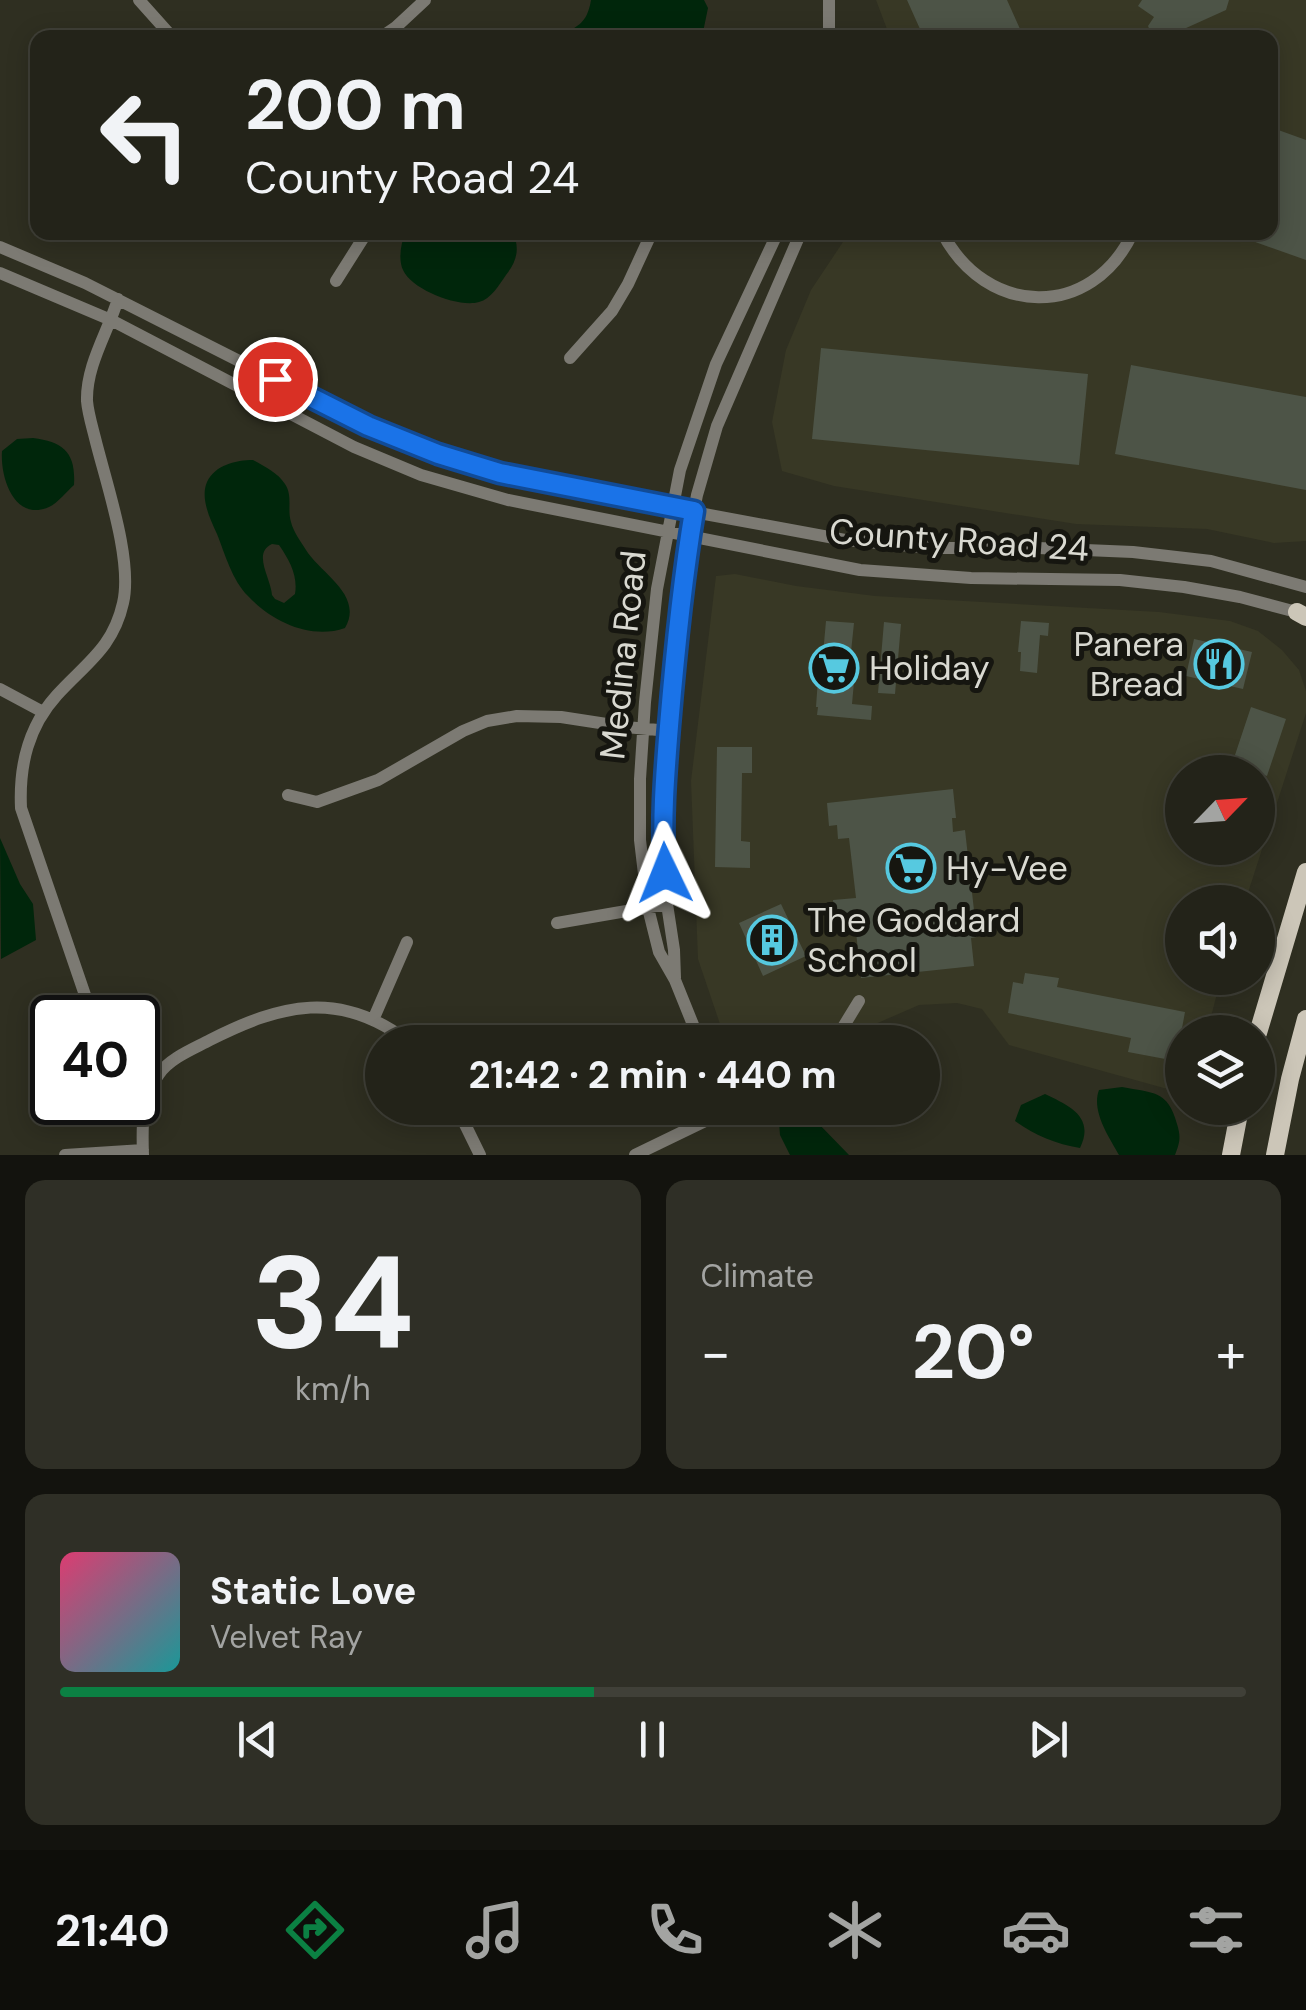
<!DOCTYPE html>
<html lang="en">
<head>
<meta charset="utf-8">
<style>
	body { margin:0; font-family:"DM Sans",sans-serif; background:#2f2f26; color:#f1f3f6; height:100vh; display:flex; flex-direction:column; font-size:38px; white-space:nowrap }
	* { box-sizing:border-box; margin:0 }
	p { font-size:32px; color:#a3a4a2 }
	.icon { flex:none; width:55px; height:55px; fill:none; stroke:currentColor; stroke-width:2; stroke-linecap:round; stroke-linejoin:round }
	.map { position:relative; height:1155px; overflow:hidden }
	.side { display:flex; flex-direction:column; gap:25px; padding:25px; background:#13130e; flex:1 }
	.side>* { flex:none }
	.banner { position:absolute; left:30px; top:30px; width:1248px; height:210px; border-radius:20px; box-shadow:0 5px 25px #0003,0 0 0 2px #404038; background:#232319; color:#f1f3f6; overflow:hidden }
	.needle { width:65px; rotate:65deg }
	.fabs { position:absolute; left:1165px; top:755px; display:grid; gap:20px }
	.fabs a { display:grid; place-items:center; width:110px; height:110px; border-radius:50%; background:#232319; box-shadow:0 5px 25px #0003,0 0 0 2px #404038; font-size:50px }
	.speed { position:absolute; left:30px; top:995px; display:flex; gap:20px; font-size:50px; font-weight:700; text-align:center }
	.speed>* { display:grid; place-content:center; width:130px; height:130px; border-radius:50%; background:#232319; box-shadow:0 5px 25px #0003,0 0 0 2px #404038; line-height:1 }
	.speed .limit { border:5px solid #111; border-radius:15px; background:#fff; color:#111 }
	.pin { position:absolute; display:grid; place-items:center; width:85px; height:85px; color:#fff; margin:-42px; border:5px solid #fff; border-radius:50%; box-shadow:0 2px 10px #0007 }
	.me { position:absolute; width:110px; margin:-55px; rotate:358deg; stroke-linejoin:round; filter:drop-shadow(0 0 8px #0008) }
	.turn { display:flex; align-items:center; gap:35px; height:210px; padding:0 50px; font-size:45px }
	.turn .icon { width:130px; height:130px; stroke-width:2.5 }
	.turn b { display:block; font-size:70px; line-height:85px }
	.big { font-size:75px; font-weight:700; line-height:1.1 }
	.side .widget { flex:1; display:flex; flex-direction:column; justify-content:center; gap:15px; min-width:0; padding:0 35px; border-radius:20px; background:#2f2f26 }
	.side .dial { align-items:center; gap:0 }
	.dial b { font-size:130px; line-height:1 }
	.song { display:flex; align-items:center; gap:30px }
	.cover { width:120px; height:120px; border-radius:15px; background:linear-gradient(135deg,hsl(340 70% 55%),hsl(180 70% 35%)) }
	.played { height:10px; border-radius:5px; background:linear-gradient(90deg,#0b8043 45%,#404038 45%) }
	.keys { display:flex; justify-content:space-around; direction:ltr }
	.heat { display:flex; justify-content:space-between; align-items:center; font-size:55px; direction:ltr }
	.side .tiles { flex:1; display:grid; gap:25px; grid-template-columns:1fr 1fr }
	.widget:last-child { grid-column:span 2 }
	.trip { position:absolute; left:365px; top:1025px; width:575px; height:100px; border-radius:50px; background:#232319; box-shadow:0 5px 25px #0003,0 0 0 2px #404038; font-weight:700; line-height:100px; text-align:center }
	.menu { display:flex; height:160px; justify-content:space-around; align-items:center; background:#0e0e0a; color:#a3a4a2 }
	.menu .icon { width:70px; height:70px }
	.menu .selected { color:#0b8043 }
	.menu b { font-size:45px; color:#f1f3f6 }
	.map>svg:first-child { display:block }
</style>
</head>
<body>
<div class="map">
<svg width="1306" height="1155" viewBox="0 0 1306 1155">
	<rect width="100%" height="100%" fill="#2f2f21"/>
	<path fill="#383825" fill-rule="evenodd" d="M876,0H1306V541L1274,543L1207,529L1076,524L834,486L782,471L772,422L786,350L811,290L849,233L1270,232V38L890,37Z
		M735,574L796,586L875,596L1159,612L1230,621L1258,631L1282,650L1299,670L1306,691V713L1245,902H1182V978H1221L1207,1032H1182V1093L1009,1045L982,1009L957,1003L919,1005L834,1042H731L721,1027L698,959L691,781L716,576ZM1182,772H1258V848H1182Z"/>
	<path fill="#00260b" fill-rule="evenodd" d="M591,0H704L708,8L702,37H557C576,27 587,25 591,0Z
		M513,232C520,249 517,261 506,275C499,285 491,299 479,302C459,308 412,290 403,270C398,259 401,244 405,233Z
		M33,438C64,442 76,453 74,485C67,491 58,503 49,507C15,522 0,479 2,451L17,439Z
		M253,460C264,466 278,473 285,484C293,496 287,509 291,522C293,531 301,542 306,550C321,574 364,595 345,628C311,640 272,622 248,596C232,580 225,554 217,534C210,519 200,498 207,482C215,465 236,460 253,460ZM272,544L279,545C290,561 298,576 295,594L284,603L275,599L272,595C271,578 252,553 272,544Z
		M0,838L20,884L33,904L36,940L1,959Z
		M1122,1087C1153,1093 1168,1090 1177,1124C1181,1137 1180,1142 1175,1155H1119C1109,1137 1091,1111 1099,1090Z
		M1045,1094C1070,1106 1095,1117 1080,1148C1056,1144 1034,1135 1015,1121L1021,1105Z
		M794,1108L816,1121L849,1155H790L780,1135L779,1122Z"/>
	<path fill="#4d5447" d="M907,0H1007L1024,38H924Z
		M1142,0H1229L1226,10L1164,38H1153L1148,26L1154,17L1138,6Z
		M1270,127L1306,140V260L1230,233L1270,232Z
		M821,348L1088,374L1079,465L812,439Z
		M1131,365L1306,397V490L1115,454Z
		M826,621L854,623L849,671H855L852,704L872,706L871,720L817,715L818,707H816L819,665H822Z
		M1021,621L1049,623L1048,636L1040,635L1037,673L1020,671L1021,652H1018Z
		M884,622L901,624L895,694L878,693Z
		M1194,639L1252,652L1243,689L1186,676Z
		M1251,707L1286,719L1267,776L1232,764Z
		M717,747H752V773H742L741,841L750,842V868L715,867Z
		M953,789L956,818H952L953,832L965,830L977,937L971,938L974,966L861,978L856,932H860L858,915L835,918L833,900L856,898L849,838L838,839L837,825L829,826L827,803Z
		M781,904L806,956L763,976L739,923Z
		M1025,973L1059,978L1057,987L1185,1012L1176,1061L1128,1052L1131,1038L1008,1013L1013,982L1023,984Z"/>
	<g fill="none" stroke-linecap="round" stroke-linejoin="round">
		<path stroke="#7c7a73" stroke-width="12" d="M139,0L173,38
			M380,38L396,27L425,0
			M829,38V0
			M942,232C985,317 1092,321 1133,232
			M0,247L85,283L368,426L438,454L500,473L672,508L845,540L933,548H1038L1133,552L1211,561L1306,587
			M0,273L111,320L354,447L421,475L508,500L860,570L971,578L1120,580L1184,587L1240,597L1304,614
			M336,281L367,232
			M570,358L612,311L628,284L652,232
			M0,689L43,712
			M288,795L317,802L378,780L463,731L487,721L517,716L561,717L626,727L669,731
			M557,923L667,904
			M675,978L674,950L667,904L662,842L671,702L686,553L697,495L717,426L801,232
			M96,1018L85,995L21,808C19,765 28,727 57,695C86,663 113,648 123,603C133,560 106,483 95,438C92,426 88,413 87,401C86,365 108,332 118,299
			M373,1020L407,942
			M700,1042L675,980L659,952L648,908L640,840V779L645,702L657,589L680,470L716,364L778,232
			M834,1042L859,1001
			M138,1057L159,1073
			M457,1108L480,1155
			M65,1155L143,1150
			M143,1155C142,1128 141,1097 159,1074C170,1058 193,1049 210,1040C281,1004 340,989 409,1042
			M635,1155L732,1108"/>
		<path stroke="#ccc6b8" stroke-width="18" d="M1297,612L1306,617
			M1258,1033L1306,872
			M1231,1155L1240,1108
			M1275,1155L1290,1079L1306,1019"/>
	</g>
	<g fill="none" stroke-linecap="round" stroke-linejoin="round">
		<g stroke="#114b97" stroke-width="25">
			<path id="route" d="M275,379L368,426L438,454L500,473L694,511C682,582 675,654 669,726C665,775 661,824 665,873"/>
		</g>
		<use href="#route" stroke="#1a73e8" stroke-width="18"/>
	</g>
	<defs>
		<g id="restaurant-ring" transform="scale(2.5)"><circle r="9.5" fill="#161610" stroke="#56c9e0" stroke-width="1.5"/><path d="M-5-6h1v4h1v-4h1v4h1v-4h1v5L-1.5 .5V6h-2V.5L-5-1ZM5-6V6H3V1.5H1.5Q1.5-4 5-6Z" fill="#56c9e0"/></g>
		<g id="supermarket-ring" transform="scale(2.5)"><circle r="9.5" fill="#161610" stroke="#56c9e0" stroke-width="1.5"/><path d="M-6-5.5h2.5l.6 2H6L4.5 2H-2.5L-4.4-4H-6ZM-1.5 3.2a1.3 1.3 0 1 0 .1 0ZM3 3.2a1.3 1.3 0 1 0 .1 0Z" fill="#56c9e0"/></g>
		<g id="building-ring" transform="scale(2.5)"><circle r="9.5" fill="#161610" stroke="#56c9e0" stroke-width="1.5"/><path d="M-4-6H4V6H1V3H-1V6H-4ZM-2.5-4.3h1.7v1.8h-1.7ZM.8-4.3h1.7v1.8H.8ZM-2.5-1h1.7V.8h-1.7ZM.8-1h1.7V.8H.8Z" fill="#56c9e0"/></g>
	</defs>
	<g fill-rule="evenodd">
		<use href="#restaurant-ring" x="1219" y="664"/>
		<use href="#supermarket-ring" x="834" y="668"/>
		<use href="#supermarket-ring" x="911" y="868"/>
		<use href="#building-ring" x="772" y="940"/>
	</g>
	<g text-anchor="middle" stroke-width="10" stroke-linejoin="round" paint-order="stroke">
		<g font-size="35" fill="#d9d9d1" stroke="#161610">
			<text transform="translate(959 540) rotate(4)" y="12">County Road 24</text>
			<text transform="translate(623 655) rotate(-84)" y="12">Medina Road</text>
		</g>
		<g font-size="35" fill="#d9d9d1" stroke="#161610" text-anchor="start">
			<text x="1184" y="656" text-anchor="end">Panera<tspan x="1184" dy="40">Bread</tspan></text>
			<text x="869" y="680">Holiday</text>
			<text x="946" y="880">Hy-Vee</text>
			<text x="807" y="932">The Goddard<tspan x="807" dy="40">School</tspan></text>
		</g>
	</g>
</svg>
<div class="fabs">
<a><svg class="needle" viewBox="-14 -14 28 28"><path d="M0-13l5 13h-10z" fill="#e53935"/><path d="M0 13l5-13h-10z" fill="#a3a4a2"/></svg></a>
<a><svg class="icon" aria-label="sound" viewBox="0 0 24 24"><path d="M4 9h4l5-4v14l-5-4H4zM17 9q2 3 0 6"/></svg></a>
<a><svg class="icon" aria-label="layers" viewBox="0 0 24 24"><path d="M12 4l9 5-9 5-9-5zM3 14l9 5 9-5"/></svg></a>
</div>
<div class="speed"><div class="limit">40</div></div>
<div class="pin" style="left:275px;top:379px;background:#d93025"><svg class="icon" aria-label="arrive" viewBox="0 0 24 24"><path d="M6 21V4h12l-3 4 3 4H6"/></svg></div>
<svg class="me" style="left:665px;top:873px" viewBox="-20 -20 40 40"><path d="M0-17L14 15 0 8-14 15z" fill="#1a73e8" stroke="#fff" stroke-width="4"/></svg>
<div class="trip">21:42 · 2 min · 440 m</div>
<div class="banner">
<div class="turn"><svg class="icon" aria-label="left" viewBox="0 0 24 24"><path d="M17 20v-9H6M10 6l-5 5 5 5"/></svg><div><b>200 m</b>County Road 24</div></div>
</div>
</div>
<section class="side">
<div class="tiles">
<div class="widget dial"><b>34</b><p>km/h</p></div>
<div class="widget"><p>Climate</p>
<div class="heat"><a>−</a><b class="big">20°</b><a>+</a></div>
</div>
<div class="widget">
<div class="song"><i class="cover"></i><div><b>Static Love</b><p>Velvet Ray</p></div></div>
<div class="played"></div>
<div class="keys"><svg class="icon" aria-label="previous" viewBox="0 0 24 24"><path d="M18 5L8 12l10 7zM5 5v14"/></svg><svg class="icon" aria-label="pause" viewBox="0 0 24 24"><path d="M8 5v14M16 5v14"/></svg><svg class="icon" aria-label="next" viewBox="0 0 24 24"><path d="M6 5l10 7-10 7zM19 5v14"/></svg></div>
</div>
</div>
</section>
<nav class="menu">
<b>21:40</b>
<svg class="icon selected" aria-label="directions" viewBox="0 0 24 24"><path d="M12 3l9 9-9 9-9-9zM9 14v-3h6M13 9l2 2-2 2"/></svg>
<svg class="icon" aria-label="music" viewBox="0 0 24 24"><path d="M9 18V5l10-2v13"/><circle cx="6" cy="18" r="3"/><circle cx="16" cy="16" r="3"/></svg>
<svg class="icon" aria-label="phone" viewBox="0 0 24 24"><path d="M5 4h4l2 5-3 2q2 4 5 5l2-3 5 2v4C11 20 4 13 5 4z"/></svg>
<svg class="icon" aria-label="climate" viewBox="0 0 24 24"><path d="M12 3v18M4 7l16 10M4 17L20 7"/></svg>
<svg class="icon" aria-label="car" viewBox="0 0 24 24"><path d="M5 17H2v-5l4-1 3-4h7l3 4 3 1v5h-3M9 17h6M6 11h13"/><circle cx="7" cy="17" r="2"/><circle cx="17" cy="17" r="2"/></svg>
<svg class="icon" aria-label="filters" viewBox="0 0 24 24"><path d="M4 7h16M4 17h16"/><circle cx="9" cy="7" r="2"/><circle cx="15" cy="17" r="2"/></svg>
</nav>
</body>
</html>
